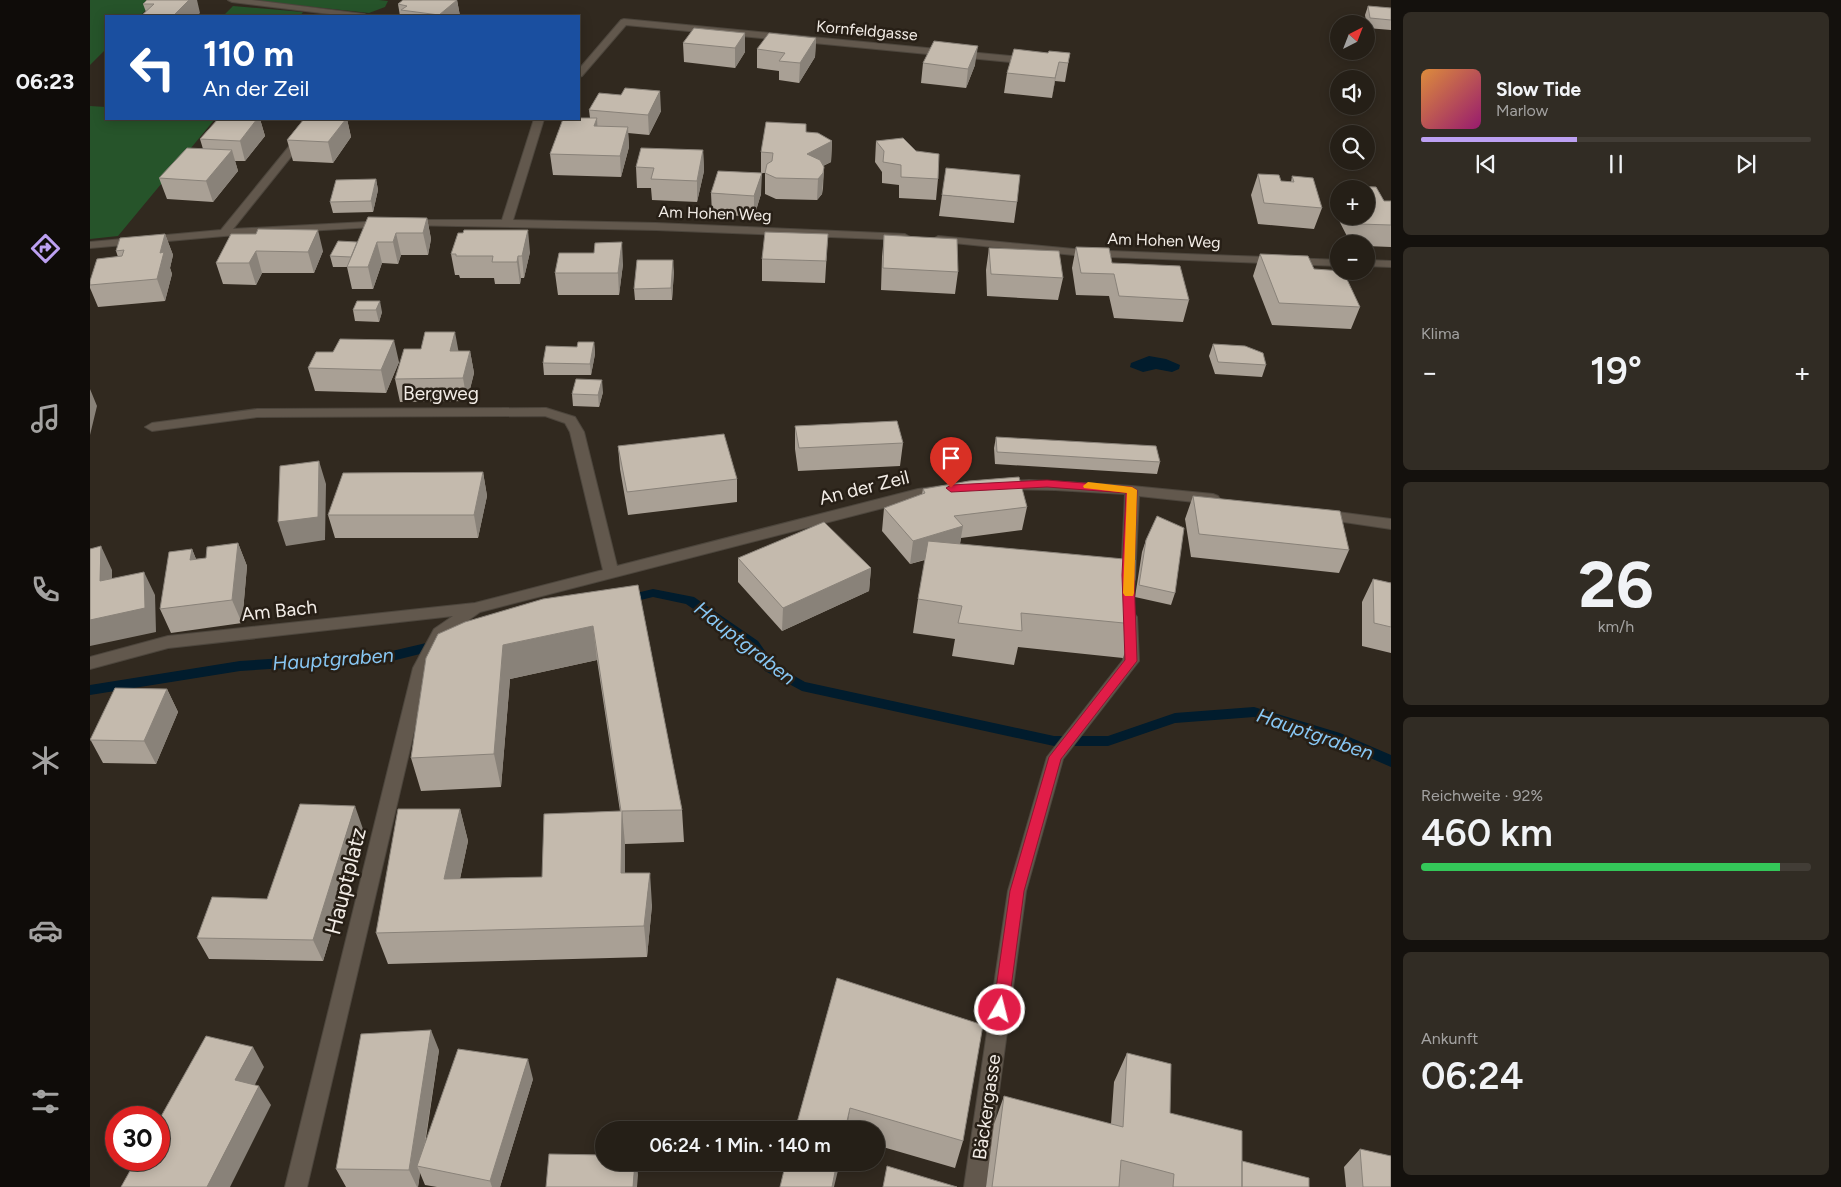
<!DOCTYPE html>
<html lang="de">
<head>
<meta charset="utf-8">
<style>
	body { margin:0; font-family:Figtree,sans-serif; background:#312c24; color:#f1f3f6; height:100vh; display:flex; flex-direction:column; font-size:19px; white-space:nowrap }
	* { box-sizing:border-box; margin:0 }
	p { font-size:16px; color:#a3a2a1 }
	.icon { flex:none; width:28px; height:28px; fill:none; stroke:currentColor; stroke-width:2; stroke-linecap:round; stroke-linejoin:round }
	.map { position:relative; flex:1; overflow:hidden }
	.details { display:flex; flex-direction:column; gap:12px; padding:12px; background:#14110d; width:450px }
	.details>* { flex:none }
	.guide { position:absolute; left:15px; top:15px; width:475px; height:105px; border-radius:0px; box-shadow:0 2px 12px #0003,0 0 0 1px #423d36; background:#1a4fa0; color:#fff; overflow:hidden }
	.needle { width:32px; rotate:42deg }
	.buttons { position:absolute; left:1240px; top:15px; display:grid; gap:10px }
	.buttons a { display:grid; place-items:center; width:45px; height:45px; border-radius:50%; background:#251f17; box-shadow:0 2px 12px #0003,0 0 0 1px #423d36; font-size:25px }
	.speed { position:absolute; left:15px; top:1106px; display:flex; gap:10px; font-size:25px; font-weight:700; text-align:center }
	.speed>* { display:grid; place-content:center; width:65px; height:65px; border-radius:50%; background:#251f17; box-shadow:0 2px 12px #0003,0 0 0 1px #423d36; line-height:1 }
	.speed .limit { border:8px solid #d22; background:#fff; color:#111 }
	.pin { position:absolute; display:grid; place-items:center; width:42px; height:42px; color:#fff; margin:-51px -21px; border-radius:50% 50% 50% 0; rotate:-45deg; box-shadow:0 0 5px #0007 }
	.pin .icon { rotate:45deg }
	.me { position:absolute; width:55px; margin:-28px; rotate:8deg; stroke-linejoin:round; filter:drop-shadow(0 0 4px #0008) }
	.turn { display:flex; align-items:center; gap:18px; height:105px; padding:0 15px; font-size:22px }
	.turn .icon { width:65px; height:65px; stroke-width:2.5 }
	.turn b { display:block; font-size:35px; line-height:42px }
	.big { font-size:38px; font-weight:600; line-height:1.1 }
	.details .card { flex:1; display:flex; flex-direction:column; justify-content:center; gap:8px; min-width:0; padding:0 18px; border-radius:8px; background:#312c24 }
	.details .dial { align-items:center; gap:0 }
	.dial b { font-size:65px; line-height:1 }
	.song { display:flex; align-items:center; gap:15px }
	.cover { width:60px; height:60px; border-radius:8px; background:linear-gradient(135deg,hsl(30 70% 55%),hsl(320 70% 35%)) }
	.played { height:5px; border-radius:2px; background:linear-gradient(90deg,#bca0f2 40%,#423d36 40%) }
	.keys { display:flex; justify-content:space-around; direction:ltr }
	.heat { display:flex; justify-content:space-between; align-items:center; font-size:28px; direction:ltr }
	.charge { height:8px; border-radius:4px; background:linear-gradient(90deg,#34c759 92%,#423d36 0) }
	.trip { position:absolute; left:505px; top:1121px; width:290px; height:50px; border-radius:25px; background:#251f17; box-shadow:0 2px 12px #0003,0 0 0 1px #423d36; font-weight:600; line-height:50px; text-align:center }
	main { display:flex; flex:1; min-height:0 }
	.tabs { display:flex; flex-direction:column; width:90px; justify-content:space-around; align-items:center; background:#0f0c09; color:#a3a2a1 }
	.tabs .icon { width:35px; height:35px }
	.tabs .on { color:#bca0f2 }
	.tabs b { font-size:22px; color:#f1f3f6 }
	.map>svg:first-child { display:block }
</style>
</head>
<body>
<main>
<nav class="tabs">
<b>06:23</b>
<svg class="icon on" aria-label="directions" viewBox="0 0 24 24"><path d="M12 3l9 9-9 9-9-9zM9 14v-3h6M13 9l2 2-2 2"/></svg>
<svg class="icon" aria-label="music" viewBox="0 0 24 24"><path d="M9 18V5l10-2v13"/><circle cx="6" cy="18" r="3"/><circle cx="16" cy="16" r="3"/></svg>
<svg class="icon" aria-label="phone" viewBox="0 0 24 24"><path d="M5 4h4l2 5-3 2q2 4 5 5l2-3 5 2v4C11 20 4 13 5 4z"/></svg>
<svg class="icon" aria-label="climate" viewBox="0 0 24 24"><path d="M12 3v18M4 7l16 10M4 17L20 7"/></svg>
<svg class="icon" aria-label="car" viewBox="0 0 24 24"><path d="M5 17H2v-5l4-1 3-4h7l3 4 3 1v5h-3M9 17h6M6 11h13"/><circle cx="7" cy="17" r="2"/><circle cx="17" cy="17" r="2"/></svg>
<svg class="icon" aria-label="filters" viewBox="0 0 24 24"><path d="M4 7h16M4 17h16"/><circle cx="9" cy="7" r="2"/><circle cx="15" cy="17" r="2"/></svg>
</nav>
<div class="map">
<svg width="1301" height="1187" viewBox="0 0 1301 1187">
	<rect width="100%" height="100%" fill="#31291f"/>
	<path fill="#26542a" d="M0,0H66L50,16H16V49L0,65Z
		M160,0H289L298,1L295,7L279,13Z
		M143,6L213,12L210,16H133Z
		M0,106L16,107V119H125L28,236L0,239Z"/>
	<path fill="#011c2d" d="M1059,356L1076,359L1090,365L1089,369L1082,372L1066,369L1053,372L1040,367L1041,363Z"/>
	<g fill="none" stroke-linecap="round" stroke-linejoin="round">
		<path fill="#011c2d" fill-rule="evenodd" d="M563,589L604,597L668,641L685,665L715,682L964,736H1018L1085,713L1164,707L1250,733L1301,755V767L1241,741L1164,717L1085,723L1018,746H964L712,691L675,671L658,647L596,604L563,597L534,604L530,603L528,600L530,597Z
			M349,640L354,642L355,645L354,648L302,661L150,671L0,695V685L150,661L302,651Z"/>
		<g stroke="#4d463d" stroke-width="2">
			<path id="minor" d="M138,0H162L274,14L278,16H256L142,2Z
				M534,19L942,58L946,61L942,64L536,25L492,76L489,77V69L531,20Z
				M218,119H228L208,148L143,229L295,221L300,224L299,226L134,236L0,248V242L131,230L201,144Z
				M444,119H454L423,220L566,223L815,234L820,237L815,240L566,230L314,225L313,223L318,220H412Z
				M848,236L994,250L1249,260V266L994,256L844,241L843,239Z
				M1276,260L1301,261V267L1276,266Z
				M456,408L485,417L494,432L527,566L828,489L851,486L856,487L858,490L856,493L828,499L390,612L355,637L339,668L217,1187H195L323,668L344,629L363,616L78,648L0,669V657L78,636L385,603L513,570L480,432L475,423L455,416L167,417L62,431L55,427L62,423L167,409Z
				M939,480L1042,486L1123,494L1128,496L1130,499L1128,502L1123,504L1049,496L1045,579L1043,583L1038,584L1033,583L1031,579L1035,494L965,490L912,489L907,488L905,485L907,482Z
				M1232,510L1301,519V529L1227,518L1225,515L1227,512Z
				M1039,612L1044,613L1047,617L1049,661L973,759L936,891L896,1187H874L918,891L957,757L1033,660L1031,617L1034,613Z"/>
		</g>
		<use href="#minor" fill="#62584d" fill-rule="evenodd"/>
	</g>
	<path fill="#a9a095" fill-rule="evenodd" d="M57,0L110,13L56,12L53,4Z
		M367,0L370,16H310L308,4Z
		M1278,6L1301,8V30L1277,28L1275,15Z
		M655,33V52L645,68L594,62L593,43Z
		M726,38L725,57L709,83L689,80V71L667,68V49Z
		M958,53H980L975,82L965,81L962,98L914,93L917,73Z
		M833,63L885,65L876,88L831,83Z
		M499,110L571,111L559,135L538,133L539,147L531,177L463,175L460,154L500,118Z
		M128,119H170L175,136L155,161H145L148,171L123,202L77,199L69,178L113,149L110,139Z
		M214,119H257L261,137L243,163L203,161L197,140Z
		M716,132L742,141L741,162L733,166L734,167L733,188L732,194L727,200L686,199L675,194V173H671V152Z
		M786,141L848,179L846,200L809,198V185L792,183V172L785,162Z
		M613,150L614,171L607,202L562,200L561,188H547L546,167Z
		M1168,174L1191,181L1201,182L1202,176L1232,208L1224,229L1168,224L1161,195Z
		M286,179L288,190L283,212L243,213L240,202Z
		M1249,186L1286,187L1294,201H1301V247L1276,246V244H1261L1242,207ZM1249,189H1276V216H1249Z
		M621,193L671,194L664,217L622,214Z
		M852,195L927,202L924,223L849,216Z
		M337,218L341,239L338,255H311L308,264L292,263L283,289H262L257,267H243L240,256L267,242Z
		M75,234L83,255L80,268L82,274L75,301L8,307L0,288V281L28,257L26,251Z
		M141,234L233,251L224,273H172L166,285L133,284L126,263Z
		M738,234L735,283L672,281V259Z
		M794,235L868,272L865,294L791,290L792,257Z
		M986,247L1099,300L1093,322L1024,318L1019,296L986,295L982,268Z
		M899,248L973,278L968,300L897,296L896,270Z
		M440,252L434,278H431L430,284H405L404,278H370L369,275H365L361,254Z
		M504,253L533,264L529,295H468L465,273Z
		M1170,254L1224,269L1270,307L1261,329L1182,325L1163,276Z
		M584,271L582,300H545L544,289Z
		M267,301L292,312L289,322L265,321L263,310Z
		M504,342L505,354L501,375H454L453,363L487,347Z
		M1123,344L1176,365L1172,377L1125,374L1119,356Z
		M369,351H380L384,373L377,401L310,402L305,379Z
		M309,362L296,393L225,391L218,368Z
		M513,392L509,407L483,406L482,394Z
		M705,426L813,443L810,466L708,471L705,449Z
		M906,437L1070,462L1067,474L905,464L904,448Z
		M528,446L647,479V502L538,515L530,469Z
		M393,472L397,496L388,538H245L238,515Z
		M833,489L937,507L932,530L871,538L870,544L1044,624L1033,658L928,647L924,665L862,656L865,639L823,633L828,599L835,560L820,564L792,531L794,508L832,494Z
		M1103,496L1259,550L1249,573L1101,557L1095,519Z
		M1056,540L1085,593L1081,605L1045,597L1052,552Z
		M148,543L157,566L152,623L81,633L70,609L102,549L106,559L116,558Z
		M648,558L781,568L779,591L692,631L648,582Z
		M1283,579L1301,583V653L1272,646V602Z
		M548,585L592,810L594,842L535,844V873L562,905L557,957L298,964L286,933L370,809L378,841L370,879L452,877L530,811L507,660L420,679L411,787L331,791L321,758L336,658Z
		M77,689L88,712L66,764L13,763L0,739Z
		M273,829L233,961L119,959L107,938L177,899Z
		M747,978L873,1141L865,1168L786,1145V1130H705Z
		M349,1050L335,1145L443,1079L410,1187H347L335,1185L330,1173L328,1187H256L246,1169Z
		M1037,1053L1080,1113L1152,1161L1219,1187H896L904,1124L914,1096L1021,1124L1024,1082Z
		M1270,1149L1301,1187H1256L1254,1167Z"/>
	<path fill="#898279" d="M99,0H107L110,13L107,16H83Z
		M367,0L370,16H349V15Z
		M655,33V52L645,68V48Z
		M726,38L725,57L709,83L710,63Z
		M888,46L885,65L876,88L878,69Z
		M969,62L965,81L962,98L965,78Z
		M570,91L571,111L559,135L558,115Z
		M507,118L508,139L504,126Z
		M167,119H170L175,136L155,161L150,141Z
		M256,119H257L261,137L243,163L238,142Z
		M538,127L539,147L531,177L530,156Z
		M742,141L741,162L717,174V154Z
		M142,150L148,171L123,202L116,181Z
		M613,150L614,171L607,202V181Z
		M734,167L732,194L727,200L728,179Z
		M672,173L671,194L664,217V196Z
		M286,179L288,190L283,212L281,201Z
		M337,218L341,239L338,255L333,233Z
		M228,230L233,251L224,273L218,252Z
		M438,230L440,252L434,278L432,256Z
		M306,233L311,255L308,264L303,242Z
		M75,234L83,255L80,268L82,274L75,301L67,279L70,253Z
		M287,242L292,263L283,289L278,267Z
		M532,242L533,264L529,295L528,273Z
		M166,251L172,273L166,285L159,263Z
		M428,256L431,278L430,284L427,262Z
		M583,260L584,271L582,300L581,288Z
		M290,301L292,312L289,322L286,310Z
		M365,332L369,354L360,351Z
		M304,340L309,362L296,393L291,370Z
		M504,342L505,354L501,375L500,364Z
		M380,351L384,373L377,401L373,378Z
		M512,380L513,392L509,407L508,395Z
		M0,389L7,406L0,435Z
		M229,461L236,484L235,540L196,546L188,522Z
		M393,472L397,496L388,538L384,515Z
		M873,526L869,549L820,564L823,541Z
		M148,543L157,566L152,623L142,600Z
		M11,546L22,570V604L10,581Z
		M102,549L111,572L100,560Z
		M781,568L779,591L692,631L693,608Z
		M54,572L65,595L66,632L0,646V620Z
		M503,626L507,660L420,679L411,787L404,754L413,645Z
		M77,689L88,712L66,764L54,741Z
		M265,806L273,829L233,961L223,940Z
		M370,809L378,841L363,911L354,879Z
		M532,811L535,844V905L531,873Z
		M560,873L562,905L557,957L554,926Z
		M341,1030L349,1050L331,1167L327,1166L330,1173L328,1187H327L319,1170Z
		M163,1047L174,1067L157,1100L145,1080Z
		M438,1059L443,1079L410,1187H402L400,1181Z
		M169,1086L181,1105L140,1187H117Z
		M760,1108L757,1130H755Z
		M545,1162H547L548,1175L547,1187H543Z
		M747,1162H750L744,1187H742Z"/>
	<path fill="#c4baad" stroke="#898279" d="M57,0H99L83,16H51L64,4H53Z
		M313,0H367L349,15L311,10L317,6L308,4Z
		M1278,6L1301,8V20L1280,18Z
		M226,15L251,16H225Z
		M604,28L655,33L645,48L593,43Z
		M679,33L726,38L710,63L689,61L695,53L667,49Z
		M844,41L888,46L878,69L833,63Z
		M924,49L958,53L959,51L980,53L978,63L969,62L965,78L917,73Z
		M535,88L570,91L558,115L499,110L509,93L531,95Z
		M489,118H507L504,126L538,127L530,156L460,154L473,119H489Z
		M128,119H167L150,141L110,139Z
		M214,119H256L238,142L197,140Z
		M676,122L716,124V132L728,133L742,141L717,154L730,160L734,167L733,173L728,179L686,178L675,173L677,164L682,161L683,153L671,152Z
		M813,138L826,151L849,154L848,179L811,177V165L793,162L794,151L786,141Z
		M97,148L142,150L116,181L69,178Z
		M551,148L613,150L607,181L561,179L564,168L546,167Z
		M856,168L930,175L927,202L852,195Z
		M628,171L672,173L664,196L621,193Z
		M1168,174L1189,175L1191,181L1204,182L1202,176L1223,178L1232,208L1174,203Z
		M286,179L281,201L240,202L246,180Z
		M1249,186L1286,187L1294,201H1301V225L1269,224L1266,216H1276V189H1251Z
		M278,217L337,218L333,233H306L303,242H287L278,267H257Z
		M168,229L228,230L218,252L166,251L159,263H126L141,234H166Z
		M374,230H438L432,256H428L427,262H402L403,256H366V254H361L368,233H373Z
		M675,232L738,234L736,261L672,259Z
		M75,234L70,253L74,252L67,279L0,285V281L7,259L32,256L34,250L26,251L30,238Z
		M794,235L867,239L868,272L793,268Z
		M248,241L267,242L261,257L240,256Z
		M532,242L528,273H465L469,253H504L505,243Z
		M986,247L1019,248L1022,263L1090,266L1099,300L1029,296L1024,274L991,273Z
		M899,248L969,251L973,278L901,274Z
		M1170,254L1218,256L1224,269L1253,271L1270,307L1189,303Z
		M547,260H583L581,288L544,289Z
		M267,301H290L286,310H263Z
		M335,332H365L360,351H380L373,378L305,379L314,349H331Z
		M250,339L304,340L291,370L218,368L226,352H243Z
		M488,342H504L500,364L453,363L456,346L487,347Z
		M1123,344L1155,346L1173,353L1176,365L1128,362Z
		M486,379L512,380L508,395L482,394Z
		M807,421L813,443L709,448L705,426Z
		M634,434L647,479L537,492L528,446Z
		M906,437L1066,446L1070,462L907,452Z
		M229,461L228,517L188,522L190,466Z
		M393,472L384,515H238L253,473Z
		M929,477L937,507L864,516L873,526L823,541L794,508L835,493L833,489L879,481Z
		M1103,496L1250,511L1259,550L1109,534Z
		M1067,516L1094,528L1085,593L1049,585L1056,540Z
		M734,522L781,568L693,608L648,558Z
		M838,541L1045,560L1044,624L931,613L932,631L868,623L872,606L828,599Z
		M148,543L142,600L70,609L79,552L102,549L100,560L116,558L117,547Z
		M11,546L10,581L54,572L55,608L0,620V549Z
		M1283,579L1301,583V627L1284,623Z
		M548,585L592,810L532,811L531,873H560L554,926L286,933L308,809H370L354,879L452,877L454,814L531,811L503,626L413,645L404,754L321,758L336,658L348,634L375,622L453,599Z
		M25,688L77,689L54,741L0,740Z
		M210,804L265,806L223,940L107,938L122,897L177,899Z
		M747,978L893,1025L873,1141L760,1108L755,1130H705Z
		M341,1030L319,1170L246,1169L271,1034Z
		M116,1036L163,1047L145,1080L169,1086L117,1187H31L46,1160H69V1120Z
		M368,1049L438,1059L400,1181L327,1166Z
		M1037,1053L1081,1064L1080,1113L1152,1131V1187H1083L1084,1174L1031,1160L1029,1187H902L914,1096L1033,1127Z
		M1270,1149L1301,1156V1187H1273Z
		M459,1154L514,1155V1162H545L543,1187H456Z
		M1152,1161L1219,1178V1187H1152Z
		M696,1162H747L742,1187H690Z
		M797,1166L867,1187H793Z"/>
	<path fill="#e11d48" stroke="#92132f" d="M957,480L1042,487L1047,490L1044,575L1047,661L971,759L934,891L918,1010L915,1015L910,1017L905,1015L903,1010L920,891L959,757L1035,660L1032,575L1036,493L957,487L861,492L856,488L861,485Z"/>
	<path fill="#f59e0b" d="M998,482L1042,487L1047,490L1044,593L1043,596H1035L1033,593L1037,493L994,488L993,486Z"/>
	<g text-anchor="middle" stroke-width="5" stroke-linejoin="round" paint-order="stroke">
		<g font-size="16" fill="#f2ece6" stroke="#271f16">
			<text transform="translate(777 30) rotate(5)" y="6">Kornfeldgasse</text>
			<text transform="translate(625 213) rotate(2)" y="6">Am Hohen Weg</text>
			<text transform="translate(1074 240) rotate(2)" y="6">Am Hohen Weg</text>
		</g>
		<g font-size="19" fill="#f2ece6" stroke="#271f16">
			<text x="351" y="400">Bergweg</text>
			<text transform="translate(774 487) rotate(-14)" y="7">An der Zeil</text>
			<text transform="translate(189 610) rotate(-6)" y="7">Am Bach</text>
			<text transform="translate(896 1107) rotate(-82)" y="7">Bäckergasse</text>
		</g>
		<g font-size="20" font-style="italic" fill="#88c7f4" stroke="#271f16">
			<text transform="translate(655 643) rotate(38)" y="7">Hauptgraben</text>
			<text transform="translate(243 659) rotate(-4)" y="7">Hauptgraben</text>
			<text transform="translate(1225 734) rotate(19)" y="7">Hauptgraben</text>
		</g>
		<g font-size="22" fill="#f2ece6" stroke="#271f16">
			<text transform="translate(255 881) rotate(-76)" y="8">Hauptplatz</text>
		</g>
	</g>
</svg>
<div class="buttons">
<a><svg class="needle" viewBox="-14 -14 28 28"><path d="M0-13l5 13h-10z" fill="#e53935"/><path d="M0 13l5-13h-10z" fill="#a3a2a1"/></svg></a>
<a><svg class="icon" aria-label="sound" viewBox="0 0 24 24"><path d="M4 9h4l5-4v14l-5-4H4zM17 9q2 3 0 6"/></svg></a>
<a><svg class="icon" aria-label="search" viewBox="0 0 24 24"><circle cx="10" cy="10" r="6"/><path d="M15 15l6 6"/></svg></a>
<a>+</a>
<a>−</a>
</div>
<div class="speed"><div class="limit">30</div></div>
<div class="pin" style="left:861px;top:488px;background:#d93025"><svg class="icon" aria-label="arrive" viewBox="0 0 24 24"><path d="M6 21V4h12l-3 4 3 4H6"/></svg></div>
<svg class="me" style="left:910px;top:1010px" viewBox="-20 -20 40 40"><circle r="17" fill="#e11d48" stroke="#fff" stroke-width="3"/><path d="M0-11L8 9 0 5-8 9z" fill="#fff"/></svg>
<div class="trip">06:24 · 1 Min. · 140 m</div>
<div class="guide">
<div class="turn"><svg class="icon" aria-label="left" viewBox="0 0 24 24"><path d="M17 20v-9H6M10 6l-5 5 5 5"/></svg><div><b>110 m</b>An der Zeil</div></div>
</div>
</div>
<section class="details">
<div class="card">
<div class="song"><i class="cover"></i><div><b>Slow Tide</b><p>Marlow</p></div></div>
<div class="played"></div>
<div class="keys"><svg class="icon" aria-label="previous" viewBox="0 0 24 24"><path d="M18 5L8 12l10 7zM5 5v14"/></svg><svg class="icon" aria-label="pause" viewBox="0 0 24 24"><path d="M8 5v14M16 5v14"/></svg><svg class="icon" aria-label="next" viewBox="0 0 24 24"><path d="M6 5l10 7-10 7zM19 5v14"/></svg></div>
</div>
<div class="card"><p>Klima</p>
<div class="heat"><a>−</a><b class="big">19°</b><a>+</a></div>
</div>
<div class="card dial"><b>26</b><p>km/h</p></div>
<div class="card"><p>Reichweite · 92%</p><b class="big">460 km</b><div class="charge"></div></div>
<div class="card"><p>Ankunft</p><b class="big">06:24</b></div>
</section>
</main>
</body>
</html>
